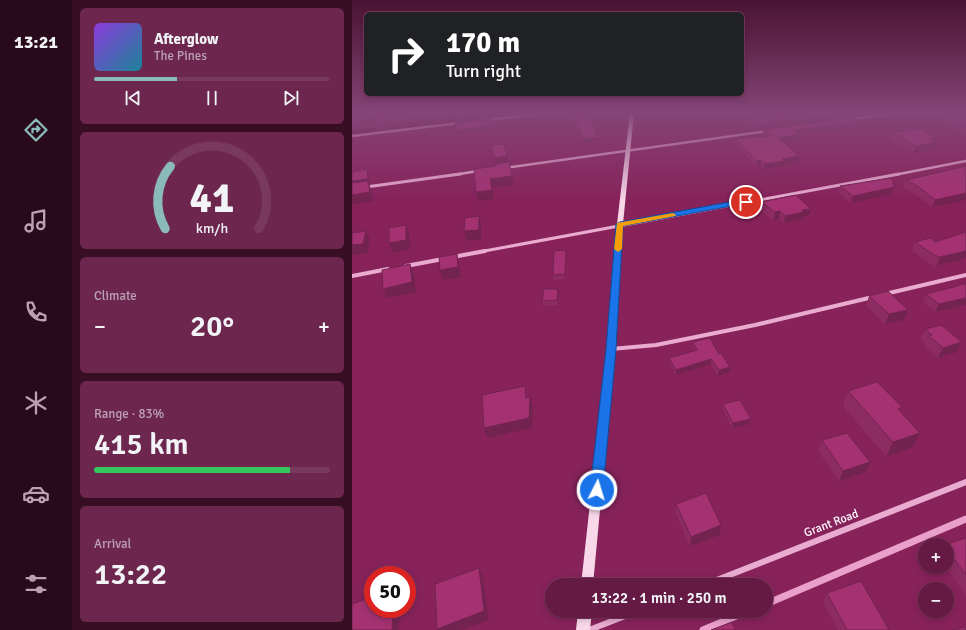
<!DOCTYPE html>
<html lang="en">
<head>
<meta charset="utf-8">
<style>
	body { margin:0; font-family:Signika,sans-serif; background:#6d274f; color:#f1f3f6; height:100vh; display:flex; flex-direction:column; font-size:15px; white-space:nowrap }
	* { box-sizing:border-box; margin:0 }
	p { font-size:13px; color:#bca1b2 }
	.icon { flex:none; width:22px; height:22px; fill:none; stroke:currentColor; stroke-width:2; stroke-linecap:round; stroke-linejoin:round }
	.map { position:relative; flex:1; overflow:hidden }
	.side { display:flex; flex-direction:column; gap:8px; padding:8px; background:#380e25; width:280px }
	.side>* { flex:none }
	.top-card { position:absolute; left:12px; top:12px; width:380px; height:84px; border-radius:6px; box-shadow:0 2px 6px #0003,0 0 0 1px #79385d; background:#202124; color:#fff; overflow:hidden }
	.fabs { position:absolute; left:566px; top:538px; display:grid; gap:8px }
	.fabs a { display:grid; place-items:center; width:36px; height:36px; border-radius:50%; background:#651a44; box-shadow:0 2px 6px #0003,0 0 0 1px #79385d; font-size:20px }
	.speed { position:absolute; left:12px; top:566px; display:flex; gap:8px; font-size:20px; font-weight:700; text-align:center }
	.speed>* { display:grid; place-content:center; width:52px; height:52px; border-radius:50%; background:#651a44; box-shadow:0 2px 6px #0003,0 0 0 1px #79385d; line-height:1 }
	.speed .limit { border:6px solid #d22; background:#fff; color:#111 }
	.pin { position:absolute; display:grid; place-items:center; width:34px; height:34px; color:#fff; margin:-17px; border:2px solid #fff; border-radius:50%; box-shadow:0 1px 4px #0007 }
	.me { position:absolute; width:44px; margin:-22px; rotate:5deg; stroke-linejoin:round; filter:drop-shadow(0 0 3px #0008) }
	.turn { display:flex; align-items:center; gap:14px; height:84px; padding:0 16px; font-size:18px }
	.turn .icon { width:52px; height:52px; stroke-width:2.5 }
	.turn b { display:block; font-size:28px; line-height:34px }
	.big { font-size:30px; font-weight:600; line-height:1.1 }
	.side .widget { flex:1; display:flex; flex-direction:column; justify-content:center; gap:6px; min-width:0; padding:0 14px; border-radius:6px; background:#6d274f }
	.side .dial { align-items:center; gap:0 }
	.dial svg { height:104px; overflow:visible; fill:none; stroke:#79385d; stroke-width:7; stroke-linecap:round; text-anchor:middle }
	.dial text { fill:#f1f3f6; stroke:none }
	.song { display:flex; align-items:center; gap:12px }
	.cover { width:48px; height:48px; border-radius:6px; background:linear-gradient(135deg,hsl(270 70% 55%),hsl(190 70% 35%)) }
	.played { height:4px; border-radius:2px; background:linear-gradient(90deg,#8bbbb9 35%,#79385d 35%) }
	.keys { display:flex; justify-content:space-around; direction:ltr }
	.heat { display:flex; justify-content:space-between; align-items:center; font-size:22px; direction:ltr }
	.charge { height:6px; border-radius:3px; background:linear-gradient(90deg,#34c759 83%,#79385d 0) }
	.trip { position:absolute; left:193px; top:578px; width:228px; height:40px; border-radius:20px; background:#651a44; box-shadow:0 2px 6px #0003,0 0 0 1px #79385d; font-weight:600; line-height:40px; text-align:center }
	main { display:flex; flex:1; min-height:0 }
	.tab-bar { display:flex; flex-direction:column; width:72px; justify-content:space-around; align-items:center; background:#280a1b; color:#bca1b2 }
	.tab-bar .icon { width:28px; height:28px }
	.tab-bar .on { color:#8bbbb9 }
	.tab-bar b { font-size:18px; color:#f1f3f6 }
	.map>svg:first-child { display:block }
</style>
</head>
<body>
<main>
<nav class="tab-bar">
<b>13:21</b>
<svg class="icon on" aria-label="directions" viewBox="0 0 24 24"><path d="M12 3l9 9-9 9-9-9zM9 14v-3h6M13 9l2 2-2 2"/></svg>
<svg class="icon" aria-label="music" viewBox="0 0 24 24"><path d="M9 18V5l10-2v13"/><circle cx="6" cy="18" r="3"/><circle cx="16" cy="16" r="3"/></svg>
<svg class="icon" aria-label="phone" viewBox="0 0 24 24"><path d="M5 4h4l2 5-3 2q2 4 5 5l2-3 5 2v4C11 20 4 13 5 4z"/></svg>
<svg class="icon" aria-label="climate" viewBox="0 0 24 24"><path d="M12 3v18M4 7l16 10M4 17L20 7"/></svg>
<svg class="icon" aria-label="car" viewBox="0 0 24 24"><path d="M5 17H2v-5l4-1 3-4h7l3 4 3 1v5h-3M9 17h6M6 11h13"/><circle cx="7" cy="17" r="2"/><circle cx="17" cy="17" r="2"/></svg>
<svg class="icon" aria-label="filters" viewBox="0 0 24 24"><path d="M4 7h16M4 17h16"/><circle cx="9" cy="7" r="2"/><circle cx="15" cy="17" r="2"/></svg>
</nav>
<section class="side">
<div class="widget">
<div class="song"><i class="cover"></i><div><b>Afterglow</b><p>The Pines</p></div></div>
<div class="played"></div>
<div class="keys"><svg class="icon" aria-label="previous" viewBox="0 0 24 24"><path d="M18 5L8 12l10 7zM5 5v14"/></svg><svg class="icon" aria-label="pause" viewBox="0 0 24 24"><path d="M8 5v14M16 5v14"/></svg><svg class="icon" aria-label="next" viewBox="0 0 24 24"><path d="M6 5l10 7-10 7zM19 5v14"/></svg></div>
</div>
<div class="widget dial"><svg viewBox="0 0 100 80">
<path d="M14 69A42 42 0 1 1 86 69"/>
<path d="M14 69A42 42 0 0 1 18 21" stroke="#8bbbb9"/>
<text x="50" y="56" font-size="32" font-weight="700">41</text>
<text x="50" y="72" font-size="11">km/h</text>
</svg></div>
<div class="widget"><p>Climate</p>
<div class="heat"><a>−</a><b class="big">20°</b><a>+</a></div>
</div>
<div class="widget"><p>Range · 83%</p><b class="big">415 km</b><div class="charge"></div></div>
<div class="widget"><p>Arrival</p><b class="big">13:22</b></div>
</section>
<div class="map">
<svg width="614" height="630" viewBox="0 0 614 630">
	<rect width="100%" height="100%" fill="#87225b"/>
	<g fill="none" stroke-linecap="round" stroke-linejoin="round">
		<path stroke="#eba0cc" stroke-width="2.5" d="M155,114L166,113"/>
		<path stroke="#eba0cc" stroke-width="7" d="M414,604L614,519
			M351,630L396,611"/>
		<path fill="#661743" fill-rule="evenodd" d="M138,113L141,114L142,116L141,118L0,136V130Z"/>
		<path stroke="#e9acd0" stroke-width="2.5" d="M499,119L543,113
			M133,120L195,113
			M0,136L107,123
			M153,168L416,131
			M101,175L126,171
			M542,175L614,161"/>
		<path stroke="#e9acd0" stroke-width="3" d="M14,187L108,174
			M127,252L547,174"/>
		<path stroke="#e9acd0" stroke-width="4" d="M101,257L133,251
			M54,266L91,259
			M0,276L36,269
			M533,294L614,275
			M259,349L304,345L403,325L521,297"/>
		<path stroke="#e9acd0" stroke-width="6" d="M352,585L614,482
			M237,630L286,611"/>
		<path fill="#f8d7e9" fill-rule="evenodd" d="M278,113H282L271,224L263,349L241,585H229L255,349L265,224Z
			M226,611H240L238,630H224Z"/>
	</g>
	<path fill="#8d2b63" d="M0,113L36,117L38,129L28,130L25,129L23,123L9,125L0,123Z
		M220,113H235L240,120V124L246,137V141L231,143Z
		M430,113H494L493,117L405,130L397,124L398,119L434,115Z
		M614,116V135L595,125L597,119Z
		M509,126L448,134H449L448,139L432,142L447,156L446,161L433,164L432,166L412,169L409,165L404,166L383,143V138L412,136L411,134V130Z
		M540,133L585,137L584,141L585,142L582,149L561,153L538,141Z
		M614,166L580,207L564,195L551,187L554,180Z
		M488,186L542,187L540,194L499,203L487,193Z
		M409,202L459,209L457,216L451,217V219L432,223L427,219L422,220L408,210Z
		M563,242H583L613,257L612,259L584,266L578,264L560,251Z
		M214,250V279L201,280V275Z
		M614,283V305L583,312L571,302L574,294L602,287Z
		M206,289L207,293L206,305L191,306L190,301Z
		M517,296L552,320L533,324L514,306Z
		M573,329L610,342L605,352L586,358L572,346L573,343L568,339Z
		M341,342L367,354L378,367V372L366,376L359,364L324,375L317,363V358L343,351L341,347Z
		M496,391L548,411L560,448L534,457L491,406Z
		M371,404L399,419L398,424L380,428L371,409Z
		M470,440L514,472L487,481L466,451Z
		M324,504L368,535L338,546L324,514Z
		M614,538V596L594,567H595V545Z
		M475,593L537,630H486L471,602Z"/>
	<path fill="#732350" d="M35,113H70L36,117L38,129L28,130L26,124Z
		M126,113H136L137,117L103,121L101,116Z
		M494,113L493,117L405,130V125Z
		M23,117L25,123L9,125L7,120Z
		M510,122L509,126L441,135L442,130Z
		M140,126V129L105,134L104,130Z
		M449,134L448,139L427,143V138Z
		M0,136L2,140L0,150Z
		M246,137V141L231,143V139Z
		M585,137L583,142H585L582,149L561,153L564,146L578,139Z
		M155,156L157,164L144,166L142,158Z
		M447,156L446,161L433,164L432,166L412,169V164L430,159Z
		M409,160V165L404,166L405,161Z
		M15,169L18,184H17L19,189L21,201L0,205V181Z
		M160,176L162,185L140,188L142,199L126,201L124,192L138,179Z
		M542,187L540,194L499,203L501,196Z
		M614,193V200L580,207L583,200Z
		M459,209L457,216L451,217V219L432,223L433,216L450,210Z
		M428,211L427,219L422,220L423,212Z
		M127,216L129,225V239L115,241L112,231Z
		M54,225L57,234L58,249L41,253L37,243Z
		M14,231L18,240L15,253L0,255V245Z
		M214,250V279L213,274Z
		M614,251V257L612,259L584,266L588,257Z
		M105,254L107,264L109,277L91,280L88,270Z
		M58,264L62,274L64,292L35,298L31,289Z
		M206,289L207,293L206,305L205,300Z
		M614,298V305L583,312L587,304Z
		M556,310L552,320L533,324L537,314Z
		M610,342L605,352L586,358L591,348Z
		M359,359V364L324,375V370Z
		M378,367V372L366,376L367,370Z
		M178,397L181,407L180,428L135,438L132,428Z
		M399,419L398,424L380,428L381,423Z
		M568,433L560,448L534,457L541,442Z
		M518,462L514,472L487,481L491,471Z
		M369,525L368,535L338,546L339,537Z
		M127,568L131,578L137,620L109,630H86L85,629Z
		M41,609H48L47,630H40Z"/>
	<path fill="#a43273" stroke="#732350" d="M0,113H35L36,123L26,124H23V117L7,120L0,118Z
		M101,113H126L101,116Z
		M221,113H235L240,120H238L246,137L231,139Z
		M440,113H492L405,125L398,119L442,114Z
		M614,116V128L597,119Z
		M502,117L510,122L442,130L449,134L427,138L447,156L430,159L433,161L412,164L409,160L405,161L383,138L419,136L411,130Z
		M138,119L140,126L104,130L103,123Z
		M566,129L585,137L578,139L585,142L564,146L540,133Z
		M152,144L155,156L142,158L139,145Z
		M157,162L160,176L138,179L140,190L124,192L122,169L144,166L143,164Z
		M614,166V193L583,200L567,187L554,180Z
		M15,169L16,179L0,181V172Z
		M540,178L542,187L501,196L488,186Z
		M16,181L18,192L0,195V183Z
		M444,195L459,209L450,210L452,212L433,216L428,211L423,212L409,202Z
		M127,216V230L112,231L113,218Z
		M54,225V240L37,243V228Z
		M14,231L11,244L0,245V233Z
		M614,232V251L588,257L582,255L563,242L578,238L583,242Z
		M214,250L213,274L201,275L202,251Z
		M105,254L106,267L88,270L87,257Z
		M58,264L60,282L31,289L30,270Z
		M614,283V298L587,304L574,294L602,287Z
		M192,289H206L205,300L190,301Z
		M536,291L556,310L537,314L517,296Z
		M589,325L610,342L591,348L577,336L580,335L573,329Z
		M358,338L367,354L369,353L378,367L367,370L359,359L324,370L317,358L345,350L341,342Z
		M525,382L550,407L546,409L568,433L541,442L496,391Z
		M173,386L174,398L178,397L177,418L132,428L130,395Z
		M388,400L399,419L381,423L371,404Z
		M495,433L518,462L491,471L470,440Z
		M354,493L369,525L339,537L324,504Z
		M614,538V575L595,549V545H592Z
		M127,568L132,611L85,629L83,584Z
		M509,581L537,630H495L475,593Z
		M21,597V609H41L40,630H0V604Z
		M380,622L383,630H359Z
		M613,627L614,630H600Z"/>
	<linearGradient id="sky" x2="0" y2="1"><stop stop-color="#4a1332"/><stop offset="0.56" stop-color="#854477"/><stop offset="1" stop-color="#854477" stop-opacity="0"/></linearGradient>
	<rect width="614" height="201" fill="url(#sky)"/>
	<path fill="#1a73e8" stroke="#114b97" d="M394,199L396,200V203L271,226L264,349L251,490L249,495L245,496L240,495L238,490L254,349L264,224L268,222Z"/>
	<path fill="#f59e0b" d="M321,213L324,215L323,216L271,226L270,249L266,252L262,249L265,223Z"/>
	<g text-anchor="middle" stroke-width="4" stroke-linejoin="round" paint-order="stroke">
		<g font-size="12" fill="#fff" stroke="#87225b">
			<text transform="translate(479 523) rotate(-21)" y="4">Grant Road</text>
		</g>
	</g>
</svg>
<div class="fabs">
<a>+</a>
<a>−</a>
</div>
<div class="speed"><div class="limit">50</div></div>
<div class="pin" style="left:394px;top:202px;background:#d93025"><svg class="icon" aria-label="arrive" viewBox="0 0 24 24"><path d="M6 21V4h12l-3 4 3 4H6"/></svg></div>
<svg class="me" style="left:245px;top:490px" viewBox="-20 -20 40 40"><circle r="17" fill="#1a73e8" stroke="#fff" stroke-width="3"/><path d="M0-11L8 9 0 5-8 9z" fill="#fff"/></svg>
<div class="trip">13:22 · 1 min · 250 m</div>
<div class="top-card">
<div class="turn"><svg class="icon" aria-label="right" viewBox="0 0 24 24"><path d="M7 20v-9h11M14 6l5 5-5 5"/></svg><div><b>170 m</b>Turn right</div></div>
</div>
</div>
</main>
</body>
</html>
